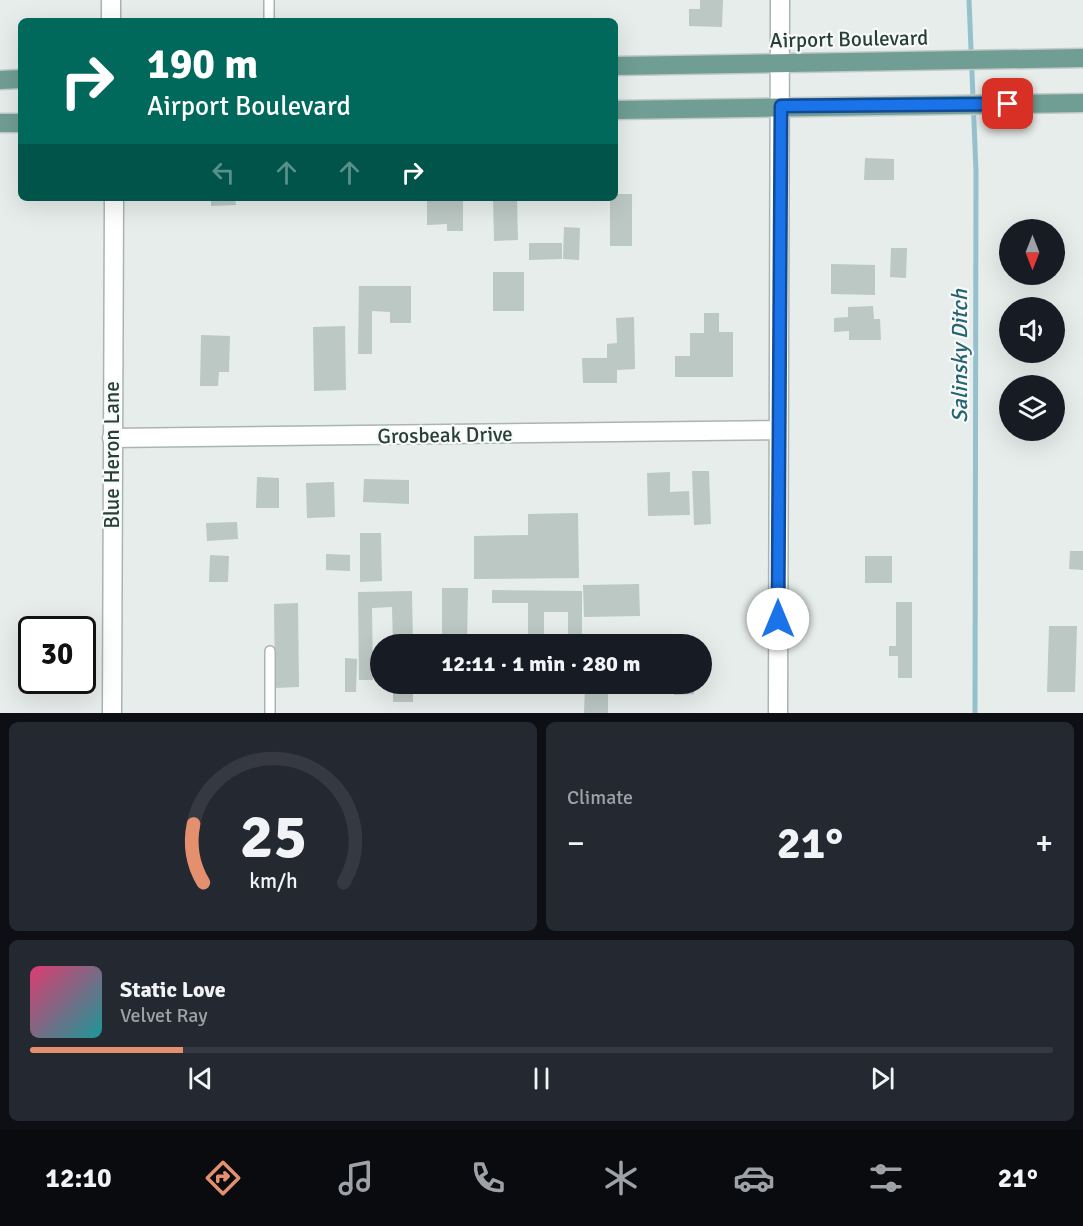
<!DOCTYPE html>
<html lang="en">
<head>
<meta charset="utf-8">
<style>
	body { margin:0; font-family:Signika,sans-serif; background:#242831; color:#f1f3f6; height:100vh; display:flex; flex-direction:column; font-size:22px; white-space:nowrap }
	* { box-sizing:border-box; margin:0 }
	p { font-size:20px; color:#9ea1a6 }
	.icon { flex:none; width:33px; height:33px; fill:none; stroke:currentColor; stroke-width:2; stroke-linecap:round; stroke-linejoin:round }
	.map { position:relative; height:713px; overflow:hidden }
	.side { display:flex; flex-direction:column; gap:9px; padding:9px; background:#0d0f14; flex:1 }
	.side>* { flex:none }
	.banner { position:absolute; left:18px; top:18px; width:600px; height:183px; border-radius:9px; box-shadow:0 6px 24px #0002; background:#00695c; color:#fff; overflow:hidden }
	.needle { width:39px; rotate:180deg }
	.controls { position:absolute; left:999px; top:219px; display:grid; gap:12px }
	.controls a { display:grid; place-items:center; width:66px; height:66px; border-radius:50%; background:#171b24; box-shadow:0 6px 24px #0002; font-size:30px }
	.speed { position:absolute; left:18px; top:616px; display:flex; gap:12px; font-size:30px; font-weight:700; text-align:center }
	.speed>* { display:grid; place-content:center; width:78px; height:78px; border-radius:50%; background:#171b24; box-shadow:0 6px 24px #0002; line-height:1 }
	.speed .limit { border:3px solid #111; border-radius:9px; background:#fff; color:#111 }
	.pin { position:absolute; display:grid; place-items:center; width:51px; height:51px; color:#fff; margin:-26px; border-radius:12px; box-shadow:0 3px 9px #0006 }
	.me { position:absolute; width:66px; margin:-33px; rotate:0deg; stroke-linejoin:round; filter:drop-shadow(0 0 4px #0008) }
	.turn { display:flex; align-items:center; gap:21px; height:126px; padding:0 30px; font-size:27px }
	.turn .icon { width:78px; height:78px; stroke-width:2.5 }
	.turn b { display:block; font-size:42px; line-height:51px }
	.lanes { display:flex; align-items:center; height:57px; padding:0 30px; background:#0003; justify-content:center; gap:30px; direction:ltr }
	.lanes .off { opacity:.35 }
	.big { font-size:45px; font-weight:700; line-height:1.1 }
	.side .tile { flex:1; display:flex; flex-direction:column; justify-content:center; gap:9px; min-width:0; padding:0 21px; border-radius:9px; background:#242831 }
	.side .dial { align-items:center; gap:0 }
	.dial svg { height:156px; overflow:visible; fill:none; stroke:#363941; stroke-width:7; stroke-linecap:round; text-anchor:middle }
	.dial text { fill:#f1f3f6; stroke:none }
	.song { display:flex; align-items:center; gap:18px }
	.cover { width:72px; height:72px; border-radius:9px; background:linear-gradient(135deg,hsl(340 70% 55%),hsl(180 70% 35%)) }
	.played { height:6px; border-radius:3px; background:linear-gradient(90deg,#e4906e 15%,#363941 15%) }
	.keys { display:flex; justify-content:space-around; direction:ltr }
	.heat { display:flex; justify-content:space-between; align-items:center; font-size:33px; direction:ltr }
	.side .tiles { flex:1; display:grid; gap:9px; grid-template-columns:1fr 1fr }
	.tile:last-child { grid-column:span 2 }
	.trip { position:absolute; left:370px; top:634px; width:342px; height:60px; border-radius:30px; background:#171b24; box-shadow:0 6px 24px #0002; font-weight:700; line-height:60px; text-align:center }
	.dock { display:flex; height:96px; justify-content:space-around; align-items:center; background:#090b0e; color:#9ea1a6 }
	.dock .icon { width:42px; height:42px }
	.dock .current { color:#e4906e }
	.dock b { font-size:27px; color:#f1f3f6 }
	.map>svg:first-child { display:block }
</style>
</head>
<body>
<div class="map">
<svg width="1083" height="713" viewBox="0 0 1083 713">
	<rect width="100%" height="100%" fill="#e6edeb"/>
	<g fill="none" stroke-linecap="round" stroke-linejoin="round">
		<path stroke="#95c1cc" stroke-width="5" d="M969,0L976,171L975,712"/>
	</g>
	<path fill="#bcc8c4" d="M700,0H723L722,27L689,26V9H700Z
		M865,158L894,159V180H864Z
		M615,194H632V246H610V198H615Z
		M211,198H235L236,205L211,206Z
		M427,198H463V231H447V224L427,225Z
		M493,198H517L518,240L494,241Z
		M564,227L580,228L579,260L563,259Z
		M529,243H562V259L529,260Z
		M891,248H907L906,278L890,277Z
		M831,264L875,265V295L831,294Z
		M493,272H524V311H493Z
		M359,286H411V323H390V312L372,311V354H358Z
		M873,306L874,319H880L881,340H849V331L834,332V318L848,317V307Z
		M704,313H719V332H733V377H675V356H690V333H704Z
		M634,317L635,369L617,370V383H583L582,358H607V344L617,343L616,318Z
		M345,326L346,390L314,391L313,327Z
		M201,335L230,336L229,372H219L218,386H200Z
		M692,471H709L711,524L694,525Z
		M670,472V492L689,491L690,515L648,516L647,473Z
		M257,477L279,478V508H256Z
		M364,479L409,480V504L363,502Z
		M334,482L335,517L307,518L306,483Z
		M578,513L579,578L474,579V536L528,535V514Z
		M237,522L238,539L207,541L206,523Z
		M360,533H381L382,581L360,582Z
		M1070,551H1083V570L1069,569Z
		M326,554L350,555V571L326,570Z
		M210,555L229,556L228,582H209Z
		M865,556H892V583H865Z
		M639,584L640,616L584,617L583,585Z
		M442,588H468L467,642H455V635H442Z
		M492,590L582,591V645H568V612H544V637H528V603H492Z
		M412,591L413,645H393L392,607L372,608L373,680H359L358,592Z
		M896,602H912V678H898V656H889V646H896Z
		M298,603L299,687L275,688L274,604Z
		M1049,626H1077L1075,692H1047Z
		M345,658L357,659L356,692H345Z
		M393,684H413V702H393Z
		M585,684H608V713H584Z
		M674,684H693L694,694L674,695Z"/>
	<g fill="none" stroke-linecap="round" stroke-linejoin="round">
		<g stroke="#a9b5b2" stroke-width="12">
			<path id="service" d="M269,0V21
				M270,651V713"/>
		</g>
		<g stroke="#a9b5b2" stroke-width="21">
			<path id="minor" d="M111,0V21
				M112,438L778,430
				M112,713L114,198
				M778,713L780,0"/>
		</g>
		<g stroke="#c3c9c8" stroke-width="21">
			<path id="primary" d="M615,66L1083,58
				M0,80L21,79
				M615,110L1083,103
				M0,123H21"/>
		</g>
		<use href="#service" stroke="#fff" stroke-width="9"/>
		<use href="#minor" stroke="#fff" stroke-width="18"/>
		<use href="#primary" stroke="#709e94" stroke-width="18"/>
	</g>
	<g fill="none" stroke-linecap="round" stroke-linejoin="round">
		<g stroke="#114b97" stroke-width="15">
			<path id="route" d="M778,619L781,106L1008,104"/>
		</g>
		<use href="#route" stroke="#1a73e8" stroke-width="10"/>
	</g>
	<g text-anchor="middle" stroke-width="4.5" stroke-linejoin="round" paint-order="stroke">
		<g font-size="21" fill="#273e39" stroke="#f7faf8">
			<text transform="translate(849 39) rotate(-1)" y="7">Airport Boulevard</text>
			<text transform="translate(445 435) rotate(-1)" y="7">Grosbeak Drive</text>
			<text transform="translate(112 455) rotate(-90)" y="7">Blue Heron Lane</text>
		</g>
		<g font-size="22" font-style="italic" fill="#266474" stroke="#f7faf8">
			<text transform="translate(959 356) rotate(-90)" y="8">Salinsky Ditch</text>
		</g>
	</g>
</svg>
<div class="controls">
<a><svg class="needle" viewBox="-14 -14 28 28"><path d="M0-13l5 13h-10z" fill="#e53935"/><path d="M0 13l5-13h-10z" fill="#9ea1a6"/></svg></a>
<a><svg class="icon" aria-label="sound" viewBox="0 0 24 24"><path d="M4 9h4l5-4v14l-5-4H4zM17 9q2 3 0 6"/></svg></a>
<a><svg class="icon" aria-label="layers" viewBox="0 0 24 24"><path d="M12 4l9 5-9 5-9-5zM3 14l9 5 9-5"/></svg></a>
</div>
<div class="speed"><div class="limit">30</div></div>
<div class="pin" style="left:1008px;top:104px;background:#d93025"><svg class="icon" aria-label="arrive" viewBox="0 0 24 24"><path d="M6 21V4h12l-3 4 3 4H6"/></svg></div>
<svg class="me" style="left:778px;top:619px" viewBox="-20 -20 40 40"><circle r="19" fill="#fff"/><path d="M0-13L10 11 0 6-10 11z" fill="#1a73e8"/></svg>
<div class="trip">12:11 · 1 min · 280 m</div>
<div class="banner">
<div class="turn"><svg class="icon" aria-label="right" viewBox="0 0 24 24"><path d="M7 20v-9h11M14 6l5 5-5 5"/></svg><div><b>190 m</b>Airport Boulevard</div></div>
<div class="lanes"><svg class="icon off" aria-label="left" viewBox="0 0 24 24"><path d="M17 20v-9H6M10 6l-5 5 5 5"/></svg><svg class="icon off" aria-label="ahead" viewBox="0 0 24 24"><path d="M12 20V5M6 11l6-6 6 6"/></svg><svg class="icon off" aria-label="ahead" viewBox="0 0 24 24"><path d="M12 20V5M6 11l6-6 6 6"/></svg><svg class="icon" aria-label="right" viewBox="0 0 24 24"><path d="M7 20v-9h11M14 6l5 5-5 5"/></svg></div>
</div>
</div>
<section class="side">
<div class="tiles">
<div class="tile dial"><svg viewBox="0 0 100 80">
<path d="M14 69A42 42 0 1 1 86 69"/>
<path d="M14 69A42 42 0 0 1 9 39" stroke="#e4906e"/>
<text x="50" y="56" font-size="32" font-weight="700">25</text>
<text x="50" y="72" font-size="11">km/h</text>
</svg></div>
<div class="tile"><p>Climate</p>
<div class="heat"><a>−</a><b class="big">21°</b><a>+</a></div>
</div>
<div class="tile">
<div class="song"><i class="cover"></i><div><b>Static Love</b><p>Velvet Ray</p></div></div>
<div class="played"></div>
<div class="keys"><svg class="icon" aria-label="previous" viewBox="0 0 24 24"><path d="M18 5L8 12l10 7zM5 5v14"/></svg><svg class="icon" aria-label="pause" viewBox="0 0 24 24"><path d="M8 5v14M16 5v14"/></svg><svg class="icon" aria-label="next" viewBox="0 0 24 24"><path d="M6 5l10 7-10 7zM19 5v14"/></svg></div>
</div>
</div>
</section>
<nav class="dock">
<b>12:10</b>
<svg class="icon current" aria-label="directions" viewBox="0 0 24 24"><path d="M12 3l9 9-9 9-9-9zM9 14v-3h6M13 9l2 2-2 2"/></svg>
<svg class="icon" aria-label="music" viewBox="0 0 24 24"><path d="M9 18V5l10-2v13"/><circle cx="6" cy="18" r="3"/><circle cx="16" cy="16" r="3"/></svg>
<svg class="icon" aria-label="phone" viewBox="0 0 24 24"><path d="M5 4h4l2 5-3 2q2 4 5 5l2-3 5 2v4C11 20 4 13 5 4z"/></svg>
<svg class="icon" aria-label="climate" viewBox="0 0 24 24"><path d="M12 3v18M4 7l16 10M4 17L20 7"/></svg>
<svg class="icon" aria-label="car" viewBox="0 0 24 24"><path d="M5 17H2v-5l4-1 3-4h7l3 4 3 1v5h-3M9 17h6M6 11h13"/><circle cx="7" cy="17" r="2"/><circle cx="17" cy="17" r="2"/></svg>
<svg class="icon" aria-label="filters" viewBox="0 0 24 24"><path d="M4 7h16M4 17h16"/><circle cx="9" cy="7" r="2"/><circle cx="15" cy="17" r="2"/></svg>
<b>21°</b>
</nav>
</body>
</html>
